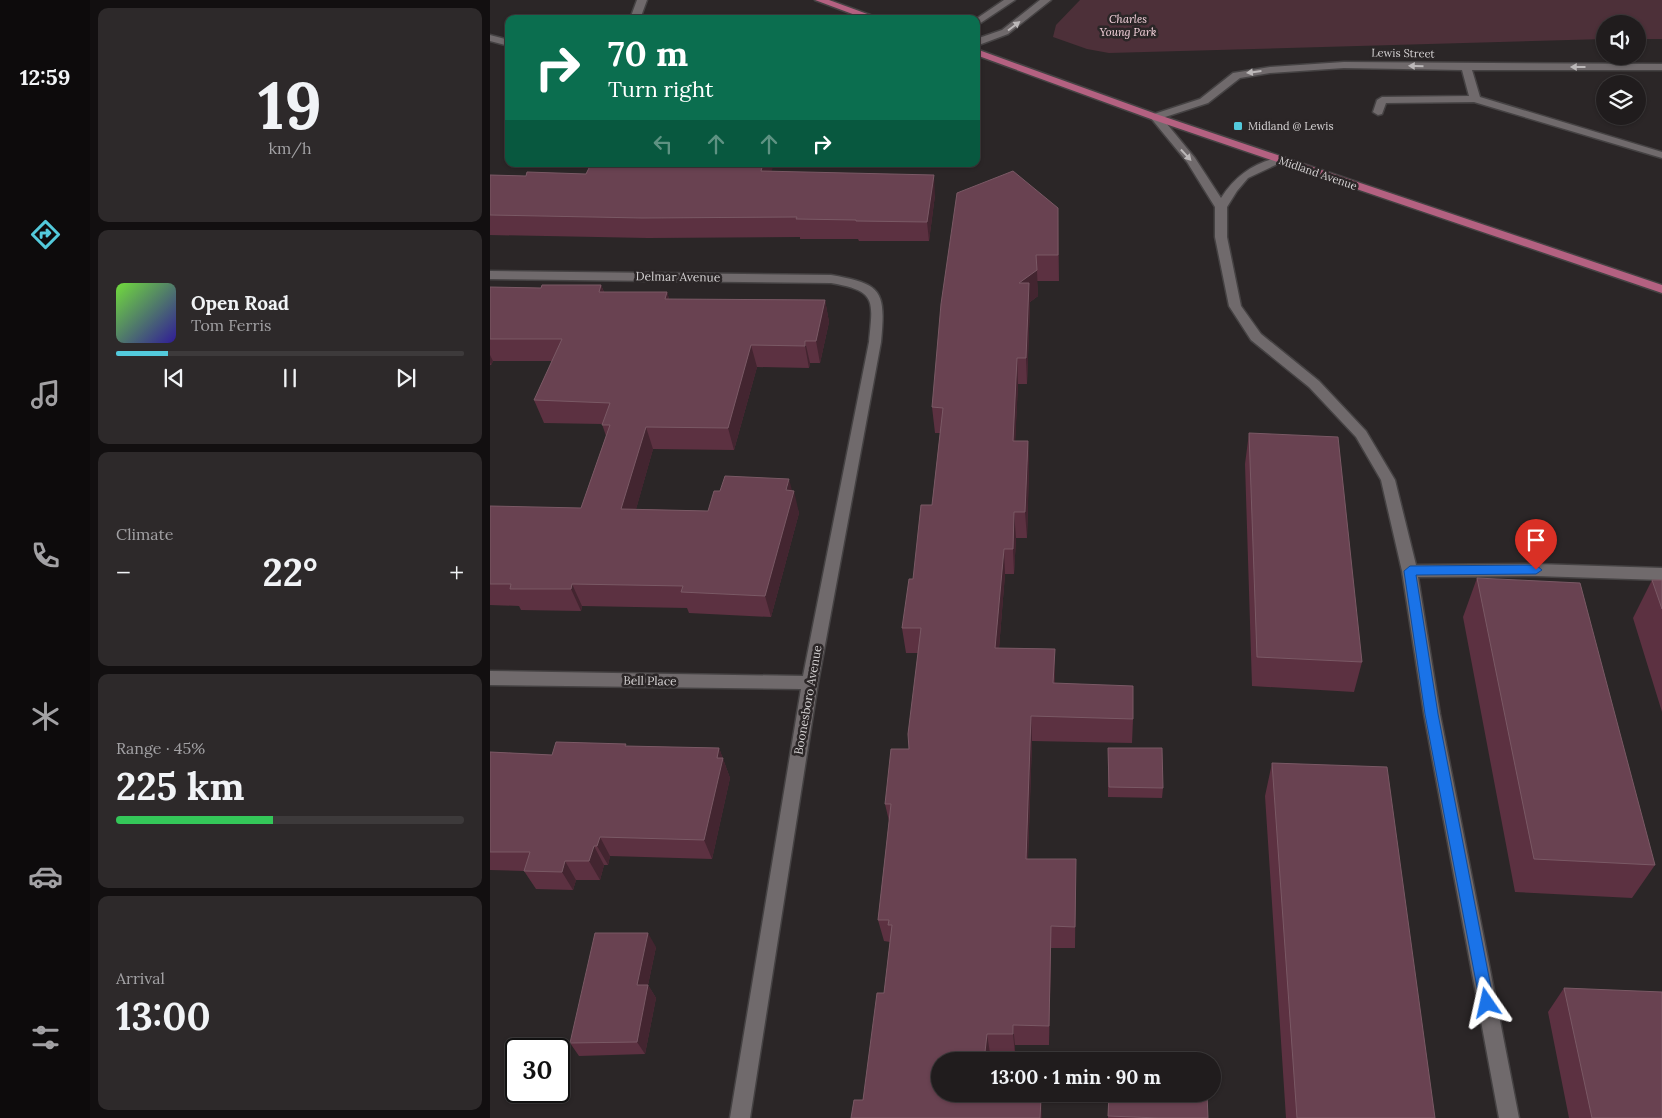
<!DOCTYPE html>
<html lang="en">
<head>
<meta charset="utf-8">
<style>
	body { margin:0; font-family:Lora,serif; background:#2d292a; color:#f1f3f6; height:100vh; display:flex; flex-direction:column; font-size:19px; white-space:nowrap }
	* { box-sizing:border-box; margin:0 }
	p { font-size:16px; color:#a2a1a4 }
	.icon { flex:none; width:28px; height:28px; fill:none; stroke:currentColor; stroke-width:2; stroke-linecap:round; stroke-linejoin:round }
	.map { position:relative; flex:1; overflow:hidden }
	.panel { display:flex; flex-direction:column; gap:8px; padding:8px; background:#120f10; width:400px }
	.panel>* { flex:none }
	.guide { position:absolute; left:15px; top:15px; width:475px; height:152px; border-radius:10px; box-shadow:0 1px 4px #0004,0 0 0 1px #3d3a3b; background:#0b6e4f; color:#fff; overflow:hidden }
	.fabs { position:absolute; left:1106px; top:15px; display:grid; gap:10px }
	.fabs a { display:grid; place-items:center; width:50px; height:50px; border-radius:50%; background:#201c1d; box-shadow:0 1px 4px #0004,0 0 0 1px #3d3a3b; font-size:25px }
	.speed { position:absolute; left:15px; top:1038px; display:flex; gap:10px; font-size:25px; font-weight:700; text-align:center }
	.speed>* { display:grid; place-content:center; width:65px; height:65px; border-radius:50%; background:#201c1d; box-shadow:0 1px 4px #0004,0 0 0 1px #3d3a3b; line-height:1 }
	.speed .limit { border:2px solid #111; border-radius:8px; background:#fff; color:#111 }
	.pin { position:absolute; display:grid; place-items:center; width:42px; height:42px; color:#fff; margin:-51px -21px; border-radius:50% 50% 50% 0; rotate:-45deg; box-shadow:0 0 5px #0007 }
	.pin .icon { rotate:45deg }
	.me { position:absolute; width:55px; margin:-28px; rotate:349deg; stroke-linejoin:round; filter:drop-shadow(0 0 4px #0008) }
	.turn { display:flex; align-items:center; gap:18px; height:105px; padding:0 20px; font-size:22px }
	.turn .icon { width:65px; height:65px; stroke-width:2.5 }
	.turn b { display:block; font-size:35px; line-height:42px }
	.lanes { display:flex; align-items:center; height:48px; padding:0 20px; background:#0003; justify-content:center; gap:25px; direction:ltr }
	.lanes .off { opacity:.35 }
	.big { font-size:38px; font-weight:800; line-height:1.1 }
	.panel .card { flex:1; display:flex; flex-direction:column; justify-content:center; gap:8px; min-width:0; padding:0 18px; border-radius:10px; background:#2d292a }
	.panel .dial { align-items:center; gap:0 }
	.dial b { font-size:65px; line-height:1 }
	.song { display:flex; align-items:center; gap:15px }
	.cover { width:60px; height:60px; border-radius:8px; background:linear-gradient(135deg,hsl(100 70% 55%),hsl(250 70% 35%)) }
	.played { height:5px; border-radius:2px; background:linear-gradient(90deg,#53cadc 15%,#3d3a3b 15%) }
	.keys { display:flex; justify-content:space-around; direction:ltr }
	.heat { display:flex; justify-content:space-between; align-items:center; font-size:28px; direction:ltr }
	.charge { height:8px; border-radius:4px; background:linear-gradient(90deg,#34c759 45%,#3d3a3b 0) }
	.trip { position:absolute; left:441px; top:1052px; width:290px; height:50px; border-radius:25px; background:#201c1d; box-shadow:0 1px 4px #0004,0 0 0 1px #3d3a3b; font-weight:800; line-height:50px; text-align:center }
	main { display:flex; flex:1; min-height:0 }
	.menu { display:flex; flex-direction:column; width:90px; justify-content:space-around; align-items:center; background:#0d0b0c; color:#a2a1a4 }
	.menu .icon { width:35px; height:35px }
	.menu .current { color:#53cadc }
	.menu b { font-size:22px; color:#f1f3f6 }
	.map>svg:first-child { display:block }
</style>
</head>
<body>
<main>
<nav class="menu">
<b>12:59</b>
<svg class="icon current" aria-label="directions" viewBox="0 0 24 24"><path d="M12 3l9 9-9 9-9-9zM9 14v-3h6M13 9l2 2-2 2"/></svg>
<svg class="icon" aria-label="music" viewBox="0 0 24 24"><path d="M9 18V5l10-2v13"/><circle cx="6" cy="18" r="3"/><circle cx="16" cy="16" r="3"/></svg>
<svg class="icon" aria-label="phone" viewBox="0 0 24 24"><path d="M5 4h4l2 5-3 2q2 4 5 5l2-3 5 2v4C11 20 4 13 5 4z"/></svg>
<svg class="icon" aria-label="climate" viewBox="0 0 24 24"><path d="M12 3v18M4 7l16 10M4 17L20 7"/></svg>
<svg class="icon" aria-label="car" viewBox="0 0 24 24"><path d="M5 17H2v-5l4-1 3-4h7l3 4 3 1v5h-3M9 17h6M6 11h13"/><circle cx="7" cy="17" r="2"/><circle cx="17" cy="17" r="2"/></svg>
<svg class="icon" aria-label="filters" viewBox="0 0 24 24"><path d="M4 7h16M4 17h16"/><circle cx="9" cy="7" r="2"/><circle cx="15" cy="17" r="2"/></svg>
</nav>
<section class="panel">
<div class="card dial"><b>19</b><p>km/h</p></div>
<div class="card">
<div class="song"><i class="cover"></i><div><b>Open Road</b><p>Tom Ferris</p></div></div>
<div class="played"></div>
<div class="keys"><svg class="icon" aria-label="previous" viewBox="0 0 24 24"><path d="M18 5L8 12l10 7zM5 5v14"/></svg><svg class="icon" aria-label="pause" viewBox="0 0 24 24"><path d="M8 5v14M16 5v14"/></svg><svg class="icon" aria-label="next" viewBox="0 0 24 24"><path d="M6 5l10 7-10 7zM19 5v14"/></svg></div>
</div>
<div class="card"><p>Climate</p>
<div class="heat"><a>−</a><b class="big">22°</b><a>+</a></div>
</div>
<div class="card"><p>Range · 45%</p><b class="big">225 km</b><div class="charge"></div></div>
<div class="card"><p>Arrival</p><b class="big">13:00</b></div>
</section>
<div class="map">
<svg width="1172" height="1118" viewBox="0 0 1172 1118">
	<rect width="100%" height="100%" fill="#2b2627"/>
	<path fill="#4d3039" d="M590,0H1172V39H1148V24H1115V39L619,53L597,49L563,37L566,25Z"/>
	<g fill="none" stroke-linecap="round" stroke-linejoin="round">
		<g stroke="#454243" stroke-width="3">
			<path id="minor" d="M147,0H157L150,19H140Z
				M514,0H525L486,26V19Z
				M550,0H561L518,34L486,46V39L512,30Z
				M0,35L19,40V46L0,41Z
				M854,62L1172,64V70H982L990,97L1172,152V158L984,102L896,103L892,114L888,115L883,112L887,100L892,97L979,96L972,70L854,68L780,73L750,78L718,103L672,118L705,158L731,198C746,175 764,163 790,157L796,160L758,178L747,191L737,207V237L751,306L771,334L829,381L876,431L905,480L926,565L1046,564L1172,568V580L1046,576L928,577L950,714L1029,1118H1009L934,714L912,571L891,480L866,437L819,387L761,340L739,306L725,237V207L697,162L660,117L661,115L710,99L743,73L780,67Z
				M0,271L341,275C392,284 396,290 391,342L328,683L260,1118H240L311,689L0,685V671L313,676L379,342C383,300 387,291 341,283L0,279Z"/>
		</g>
		<g stroke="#454243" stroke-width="3">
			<path id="major" d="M325,0H339L391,19H376Z
				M486,49L669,115L1172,285V293L661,119L486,55Z"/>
		</g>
		<use href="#minor" fill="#706a6c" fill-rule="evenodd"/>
		<use href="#major" fill="#b46181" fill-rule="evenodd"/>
	</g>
	<path fill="#5c3141" d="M101,164H284L281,171L445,195L439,241H369L368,239H310V237L158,238L0,235V175L36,176L96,174Z
		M568,208L569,281H547L548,296L540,302L537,384H528L525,441H538L539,467L537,538H526L524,574H515L509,648L565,649V683L643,719L642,743L542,741L538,859H586L585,948H561L559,1045H525V1054L500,1053L450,1094H496L495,1097L373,1100L394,993L400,942L394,941L388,920L399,821L395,804L419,749L428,653H416L412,628L423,579L442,505L450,433H445L442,407Z
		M111,285L114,292H177L179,299L335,300L339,322L330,363H320L319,368L267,367L244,450L163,449L146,509L218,511L302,491L309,513L281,617L199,613L197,608L92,606L91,611L31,610L29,606L0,605V506L91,508L116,436L112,424L54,423L44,400L62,361H3L1,365H0V287L51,288Z
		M759,433L872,662L864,692L762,686L755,464Z
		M987,578L1165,865L1142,898L1025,892L973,617Z
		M1162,580H1172V712L1143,618Z
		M137,746L229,748L240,778L222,859L120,856L118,865H114L110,880H86L83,890L46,889L34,871L0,870V752L62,755Z
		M618,748L673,788L672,798L618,797Z
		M782,763L945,1118H796L775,796Z
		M166,947L158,985L166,998L155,1054L89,1056L80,1043Z
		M1074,988L1172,1118H1079L1058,1012Z
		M618,1094H717L718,1118H618Z"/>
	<path fill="#432530" d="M273,164H284L275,190L271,171Z
		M444,175L445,195L439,241L437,222Z
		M547,270L548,296L540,302L537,384L536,358L529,283Z
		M111,285L119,307L109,292Z
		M177,292L183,314L175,299Z
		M335,300L339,322L330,363L326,341Z
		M315,341L320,363L319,368L315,346Z
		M261,345L267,367L244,450L238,428Z
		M0,355L3,361L1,365L0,362Z
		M527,358L528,384L524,467L523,441Z
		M156,427L163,449L140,531L131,509Z
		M538,441L539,467L537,538L535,512Z
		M299,479L303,494L304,491L309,513L281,617L275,596Z
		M524,512L526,538L524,574L523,549Z
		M514,549L515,574L507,673L505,648Z
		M82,584L92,606L91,611L81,589Z
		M565,649V673L564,707L563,683Z
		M541,716L542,741L537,881L536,859Z
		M229,748L240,778L222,859L214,840Z
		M110,837L120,856L118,865L107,846Z
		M104,846L114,865L110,880L99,861Z
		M75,861L86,880L83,890L72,872Z
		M561,926V948L559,1045V1026Z
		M158,933L166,947L158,985L166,998L155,1054L147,1042V985Z
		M523,1025L525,1045V1054L523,1034Z
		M497,1034L500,1053L499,1061H494Z
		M491,1094H496L493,1115L490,1097Z
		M551,1098L552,1118H550Z"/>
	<path fill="#694251" stroke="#7a5965" d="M101,164H273L271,171L444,175L437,222L366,221V220L306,219L307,217L152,218L0,215V175L36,176L37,172L96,174Z
		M523,171L568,208V255H546L547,270L529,283H539L536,358H527L523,441H538L535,512H524L523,549H514L505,648L565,649L563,683L643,686V719L541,716L536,859H586L585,927L561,926L559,1026L523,1025V1034H497L494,1061H450V1094H491L490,1097L551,1098L550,1118H361L364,1100H373L387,993H394L402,925H398L399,920H388L401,804H395L401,749H419L418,734L431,628H412L419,579H423L431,505H442L453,408L442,407L451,304L467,193Z
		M52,285H111L109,292H177L175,299L335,300L326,341H315V346L261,345L238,428L156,427L131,509L218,511L224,491H230L235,476L299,479L296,490L304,491L275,596L191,592L193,586L82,584L81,589H20L21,584H0V506L91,508L120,425H112L120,403L44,400L72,339H0V287L51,288Z
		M759,433L848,437L872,662L767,657Z
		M987,578L1090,583L1165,865L1044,859Z
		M1162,580H1172V609Z
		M66,742L136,744L135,746L229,748L227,758H233L214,840L110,837L107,846H104L99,861H75L72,872L34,871L40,852H0V752L62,755Z
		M618,748H672L673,788L619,787Z
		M782,763L897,767L945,1118H807Z
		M105,933H158L147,985H158L147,1042L80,1043Z
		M1074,988L1172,992V1118H1102Z
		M619,1094H717L718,1118H669L618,1116Z"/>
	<defs><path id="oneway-solid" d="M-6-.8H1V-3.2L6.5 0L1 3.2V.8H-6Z" transform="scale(1.25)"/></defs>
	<g fill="#bcb8b9">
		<use href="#oneway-solid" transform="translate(524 26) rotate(-37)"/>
		<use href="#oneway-solid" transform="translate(926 66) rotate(-179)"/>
		<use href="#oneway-solid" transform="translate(1088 67) rotate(180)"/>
		<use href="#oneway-solid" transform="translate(764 72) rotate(173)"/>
		<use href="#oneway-solid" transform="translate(696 155) rotate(47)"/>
	</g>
	<path fill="#1a73e8" stroke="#114b97" d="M1046,565L1052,570L1046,574L926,575L948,714L1004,1003L1002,1008L997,1010L992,1008L990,1003L935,714L914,571L920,566Z"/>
	<rect fill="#53cadc" stroke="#2b2627" stroke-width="2" x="743" y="121" width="10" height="10" rx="2.5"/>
	<g text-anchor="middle" stroke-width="5" stroke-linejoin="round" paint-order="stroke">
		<g font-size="11" font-style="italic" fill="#f7d5df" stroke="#2b2627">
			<text x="638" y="23">Charles<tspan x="638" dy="13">Young Park</tspan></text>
		</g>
		<g font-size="11" fill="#d5d2d3" stroke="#2b2627">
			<text transform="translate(913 53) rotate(1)" y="4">Lewis Street</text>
			<text transform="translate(828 173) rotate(19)" y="4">Midland Avenue</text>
		</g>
		<g font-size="11" fill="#d5d2d3" stroke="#2b2627" text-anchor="start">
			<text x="758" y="130">Midland @ Lewis</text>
		</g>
		<g font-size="12" fill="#d5d2d3" stroke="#2b2627">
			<text transform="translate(188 277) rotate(1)" y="4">Delmar Avenue</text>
			<text transform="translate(160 681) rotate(1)" y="4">Bell Place</text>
			<text transform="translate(318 700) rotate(-80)" y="4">Boonesboro Avenue</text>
		</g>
	</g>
</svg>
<div class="fabs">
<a><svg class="icon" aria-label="sound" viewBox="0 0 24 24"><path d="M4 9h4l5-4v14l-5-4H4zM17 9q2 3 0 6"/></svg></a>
<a><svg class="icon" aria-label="layers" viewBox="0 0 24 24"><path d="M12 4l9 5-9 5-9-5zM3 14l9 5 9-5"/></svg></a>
</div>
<div class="speed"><div class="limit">30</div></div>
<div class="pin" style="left:1046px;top:570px;background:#d93025"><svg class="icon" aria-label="arrive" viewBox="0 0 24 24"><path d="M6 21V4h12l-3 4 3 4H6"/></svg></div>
<svg class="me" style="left:997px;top:1003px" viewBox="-20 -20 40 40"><path d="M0-17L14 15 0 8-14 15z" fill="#1a73e8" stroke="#fff" stroke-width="4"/></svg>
<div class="trip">13:00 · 1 min · 90 m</div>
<div class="guide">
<div class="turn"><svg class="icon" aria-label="right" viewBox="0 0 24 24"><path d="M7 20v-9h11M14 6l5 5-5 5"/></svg><div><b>70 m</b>Turn right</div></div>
<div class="lanes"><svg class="icon off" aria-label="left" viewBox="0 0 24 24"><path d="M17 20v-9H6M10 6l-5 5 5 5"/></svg><svg class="icon off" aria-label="ahead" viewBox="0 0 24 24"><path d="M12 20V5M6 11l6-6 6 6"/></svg><svg class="icon off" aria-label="ahead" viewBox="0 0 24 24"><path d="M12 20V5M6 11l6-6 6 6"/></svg><svg class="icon" aria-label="right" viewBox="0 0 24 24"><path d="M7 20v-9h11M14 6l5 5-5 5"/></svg></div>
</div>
</div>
</main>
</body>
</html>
